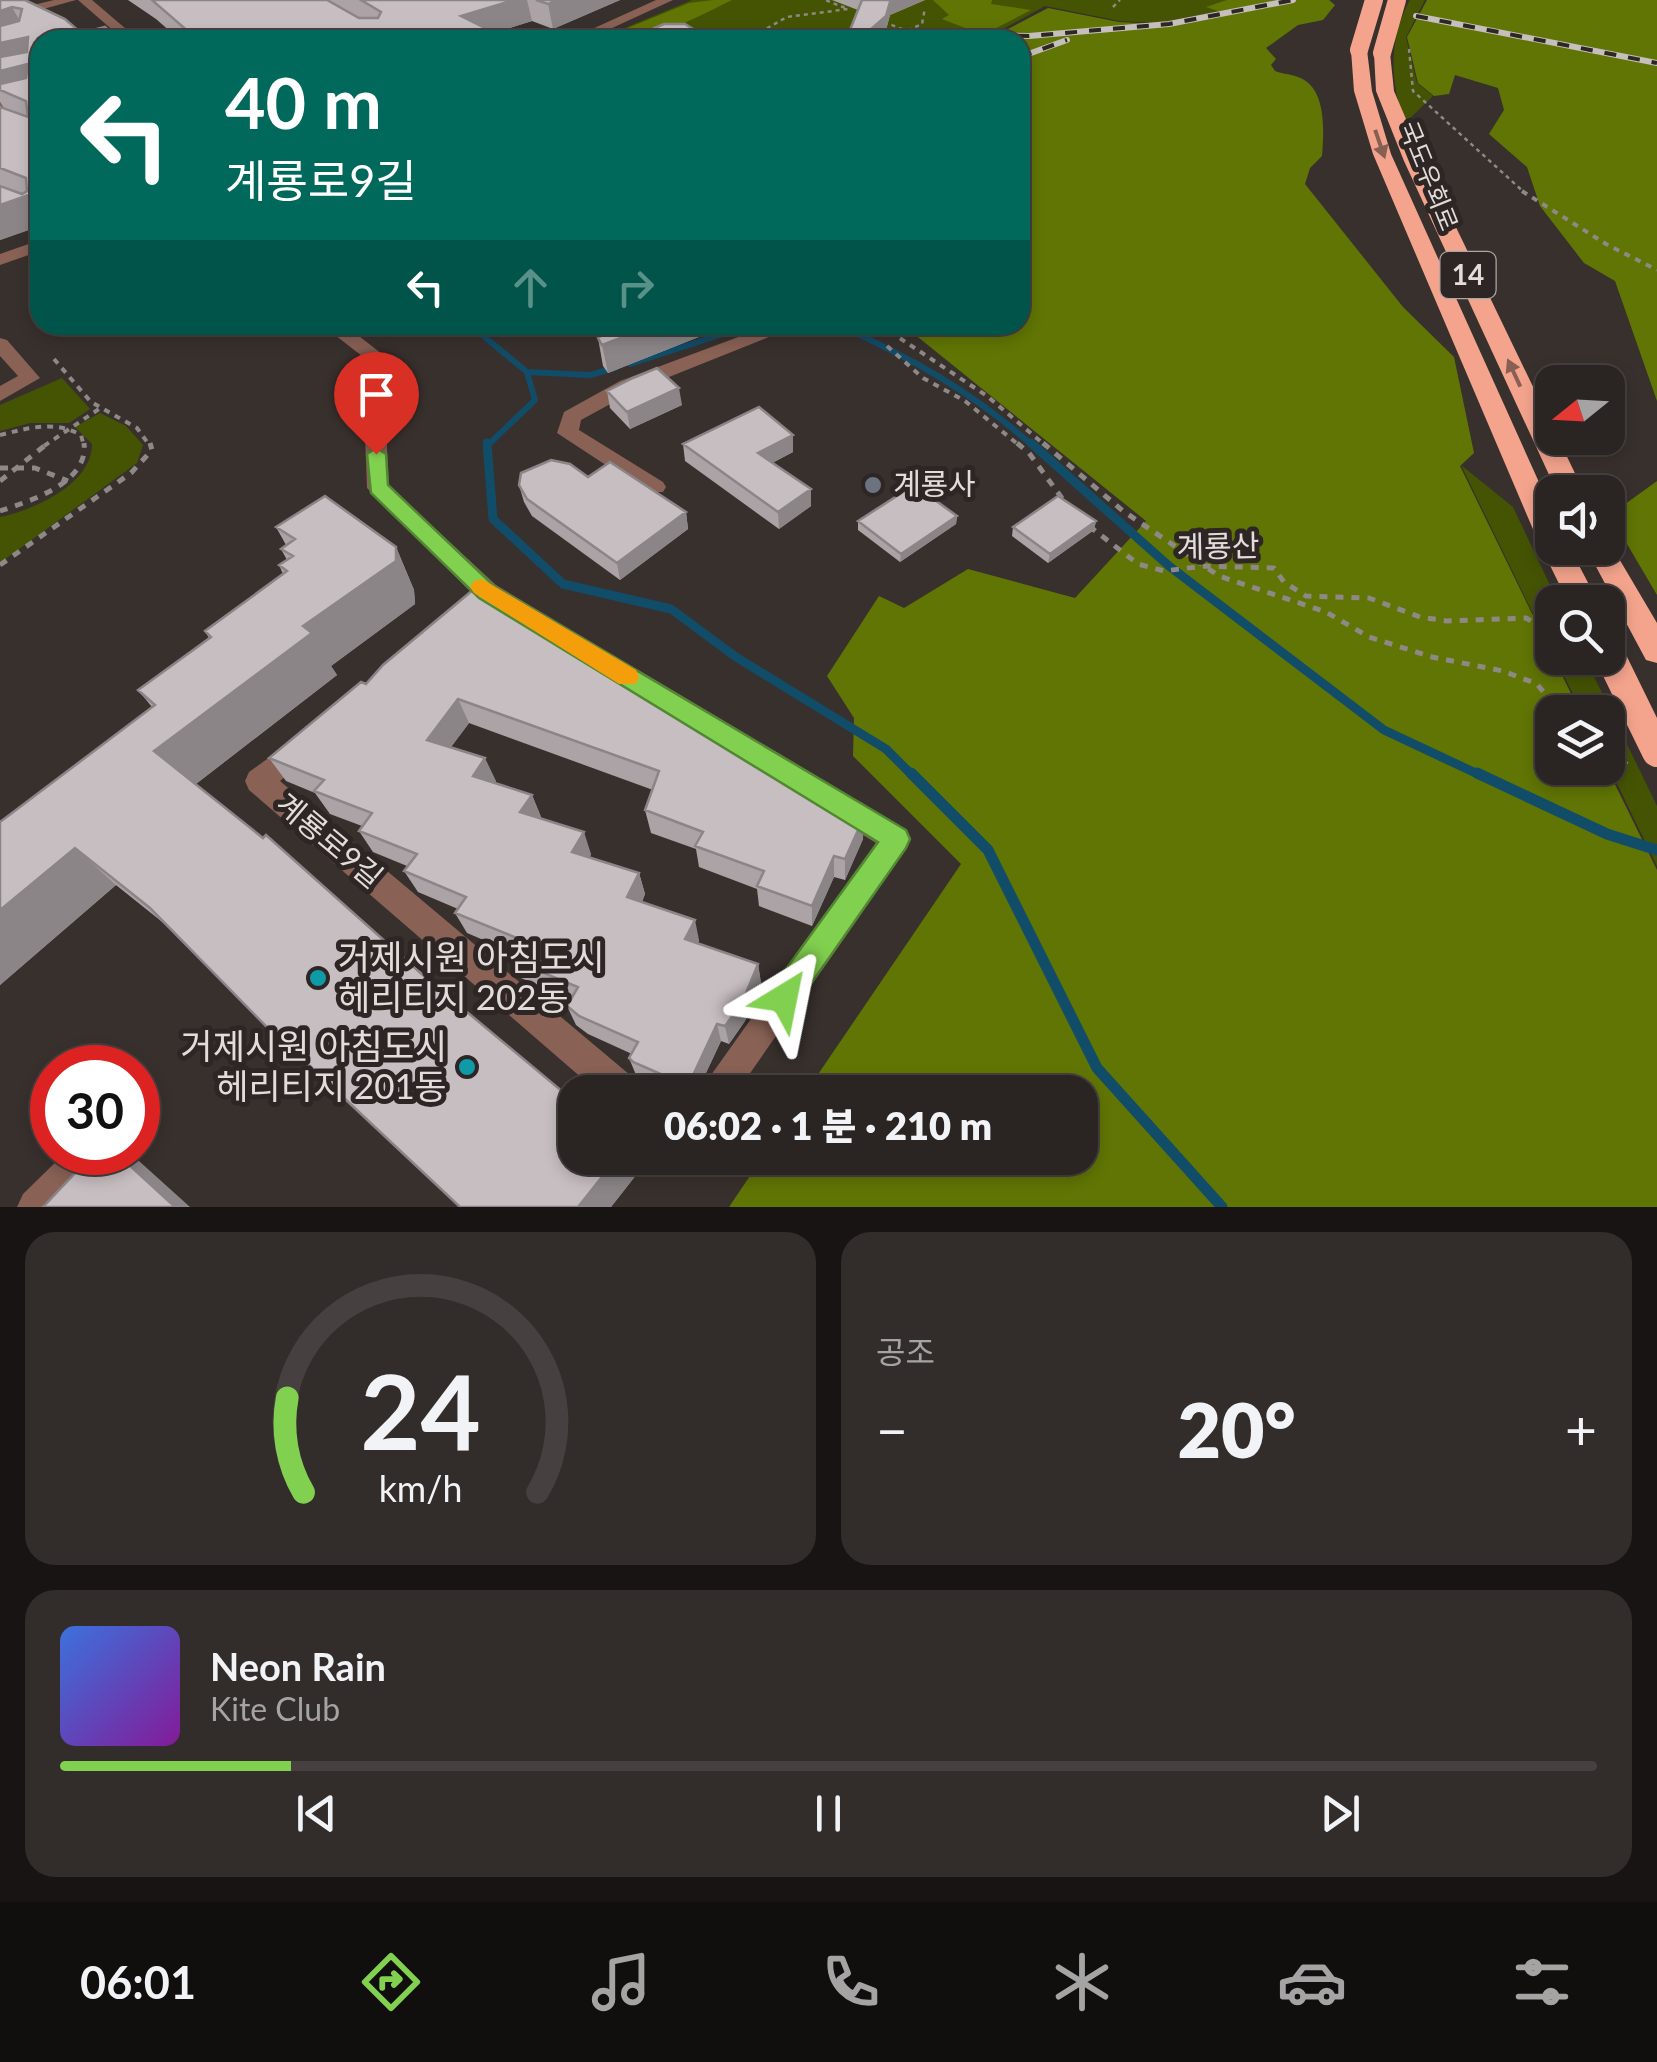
<!DOCTYPE html>
<html lang="ko">
<head>
<meta charset="utf-8">
<style>
	body { margin:0; font-family:Lato,"Noto Sans KR",sans-serif; background:#322c2a; color:#f1f3f6; height:100vh; display:flex; flex-direction:column; font-size:38px; white-space:nowrap }
	* { box-sizing:border-box; margin:0 }
	p { font-size:32px; color:#a5a4a5 }
	.icon { flex:none; width:55px; height:55px; fill:none; stroke:currentColor; stroke-width:2; stroke-linecap:round; stroke-linejoin:round }
	.map { position:relative; height:1207px; overflow:hidden }
	.details { display:flex; flex-direction:column; gap:25px; padding:25px; background:#171413; flex:1 }
	.details>* { flex:none }
	.top-card { position:absolute; left:30px; top:30px; width:1000px; height:305px; border-radius:30px; box-shadow:0 5px 15px #0003,0 0 0 2px #464140; background:#00695c; color:#fff; overflow:hidden }
	.needle { width:65px; rotate:252deg }
	.fabs { position:absolute; left:1535px; top:365px; display:grid; gap:20px }
	.fabs a { display:grid; place-items:center; width:90px; height:90px; border-radius:20px; background:#2a2422; box-shadow:0 5px 15px #0003,0 0 0 2px #464140; font-size:50px }
	.speed { position:absolute; left:30px; top:1045px; display:flex; gap:20px; font-size:50px; font-weight:700; text-align:center }
	.speed>* { display:grid; place-content:center; width:130px; height:130px; border-radius:50%; background:#2a2422; box-shadow:0 5px 15px #0003,0 0 0 2px #464140; line-height:1 }
	.speed .limit { border:15px solid #d22; background:#fff; color:#111 }
	.pin { position:absolute; display:grid; place-items:center; width:85px; height:85px; color:#fff; margin:-102px -42px; border-radius:50% 50% 50% 0; rotate:-45deg; box-shadow:0 0 10px #0007 }
	.pin .icon { rotate:45deg }
	.me { position:absolute; width:110px; margin:-55px; rotate:35deg; stroke-linejoin:round; filter:drop-shadow(0 0 8px #0008) }
	.turn { display:flex; align-items:center; gap:35px; height:210px; padding:0 30px; font-size:45px }
	.turn .icon { width:130px; height:130px; stroke-width:2.5 }
	.turn b { display:block; font-size:70px; line-height:85px }
	.lanes { display:flex; align-items:center; height:95px; padding:0 30px; background:#0003; justify-content:center; gap:50px; direction:ltr }
	.lanes .off { opacity:.35 }
	.big { font-size:75px; font-weight:800; line-height:1.1 }
	.details .tile { flex:1; display:flex; flex-direction:column; justify-content:center; gap:15px; min-width:0; padding:0 35px; border-radius:30px; background:#322c2a }
	.details .dial { align-items:center; gap:0 }
	.dial svg { height:260px; overflow:visible; fill:none; stroke:#464140; stroke-width:7; stroke-linecap:round; text-anchor:middle }
	.dial text { fill:#f1f3f6; stroke:none }
	.song { display:flex; align-items:center; gap:30px }
	.cover { width:120px; height:120px; border-radius:15px; background:linear-gradient(135deg,hsl(220 70% 55%),hsl(290 70% 35%)) }
	.played { height:10px; border-radius:5px; background:linear-gradient(90deg,#82d04f 15%,#464140 15%) }
	.keys { display:flex; justify-content:space-around; direction:ltr }
	.heat { display:flex; justify-content:space-between; align-items:center; font-size:55px; direction:ltr }
	.details .tiles { flex:1; display:grid; gap:25px; grid-template-columns:1fr 1fr }
	.tile:last-child { grid-column:span 2 }
	.trip { position:absolute; left:558px; top:1075px; width:540px; height:100px; border-radius:30px; background:#2a2422; box-shadow:0 5px 15px #0003,0 0 0 2px #464140; font-weight:800; line-height:100px; text-align:center }
	.dock { display:flex; height:160px; justify-content:space-around; align-items:center; background:#110e0e; color:#a5a4a5 }
	.dock .icon { width:70px; height:70px }
	.dock .active { color:#82d04f }
	.dock b { font-size:45px; color:#f1f3f6 }
	.map>svg:first-child { display:block }
</style>
</head>
<body>
<div class="map">
<svg width="1657" height="1207" viewBox="0 0 1657 1207">
	<rect width="100%" height="100%" fill="#38302d"/>
	<path fill="#455403" d="M692,0H1281L1157,23L1120,21L1045,6L983,40H596Z
		M1410,0H1425L1406,37L1417,83L1433,96L1405,123C1390,82 1388,40 1410,0Z
		M62,378L90,409L69,423H30L0,431V405Z
		M100,413L126,426L143,445L137,463L0,563V517C34,510 92,484 92,444L75,427Z
		M1461,465L1513,507L1558,602H1552V653Z
		M1555,658H1585L1657,806V866L1608,765V712H1582Z"/>
	<path fill="#617504" d="M713,0H732C681,25 657,40 598,40L689,3Z
		M933,0H992L991,4L1031,10L983,35L942,19L949,15Z
		M1227,0H1329L1335,5L1323,20L1298,25L1266,48L1276,59L1271,65L1275,71C1282,74 1291,74 1298,77C1327,87 1324,131 1322,156L1310,168L1305,184L1403,307L1454,357L1474,453L1460,466L1580,712H1552V768H1607L1657,870V1207H729L762,1158H1080V1092H806L961,864L853,756L854,718L827,676L879,596L904,608L968,569L1075,598L1146,521L903,325H1020V40H987L1048,8L1119,22L1157,24L1221,12L1206,7Z
		M1427,0H1657V401L1615,281L1584,263L1540,206L1527,167L1489,134L1504,110L1498,88L1455,75L1449,94L1434,96L1418,83L1407,37Z
		M1657,481V595L1610,515Z"/>
	<g fill="none" stroke-linecap="round" stroke-linejoin="round">
		<path stroke="#114c68" stroke-width="6" d="M470,325L527,372L590,375L615,368
			M838,325C910,357 974,393 1033,446
			M630,364L751,325
			M487,446L535,400L527,372"/>
		<path stroke="#114c68" stroke-width="9" d="M487,443L493,519L563,584L671,609L736,657L886,749L913,776
			M1031,443L1169,566L1384,730L1482,776"/>
		<path stroke="#114c68" stroke-width="11" d="M911,773L988,850L1097,1068L1222,1207
			M1477,773L1607,834L1657,850"/>
		<path stroke="#8e8886" stroke-width="2.5" stroke-dasharray="4 4" stroke-linecap="butt" d="M1113,7L1120,0
			M884,22L907,31
			M884,32L895,36
			M746,40L787,17L848,9L825,0
			M886,40L922,24L925,8
			M1409,49L1413,91L1526,194"/>
		<path stroke="#8e8886" stroke-width="4" stroke-dasharray="6 6" stroke-linecap="butt" d="M1522,191L1606,244L1657,270
			M880,325L987,396L1046,446
			M887,346L923,378L965,401L1020,446
			M54,359L91,402L137,428L150,446
			M0,435C29,428 54,420 81,435L84,446
			M44,446L99,409"/>
		<path stroke="#8e8886" stroke-width="5" stroke-dasharray="8 8" stroke-linecap="butt" d="M1017,443L1029,453L1064,501
			M1043,443L1123,511L1219,576L1326,612L1369,637L1432,657L1503,671L1537,684L1560,712
			M0,468H35L68,481
			M0,481L48,443
			M0,511C30,501 89,483 84,443
			M1089,526L1138,564L1164,571L1204,566L1274,568L1284,582L1306,596L1369,598L1420,617L1447,621L1526,618L1552,634
			M0,565L131,473L152,450L150,443
			M1573,658L1583,666
			M1608,750L1629,766"/>
		<path fill="#896155" fill-rule="evenodd" d="M54,0H76L0,21V13Z
			M78,0H92L139,40H124Z
			M656,0H673L586,40H568Z
			M40,93V101L0,111V103Z
			M40,240V251L0,265V254Z
			M322,325H345L382,354L389,486L496,585L907,830L911,839L907,848L737,1092H699L876,843L478,599L367,488L362,356Z
			M771,325H799L634,391L581,420L579,430L663,482L666,487L663,492H647L557,433L564,412L620,381Z
			M0,338L7,340L40,378L0,401V386L18,376L0,356Z
			M302,734L312,738L316,746L312,754L280,781L636,1080L641,1092H598L249,790L245,781L249,772Z
			M140,1090L152,1096L158,1108L150,1122L138,1128Z
			M66,1152H111L106,1165L63,1207H17L23,1194Z"/>
		<path fill="#f4a48d" fill-rule="evenodd" d="M1359,45L1367,50L1372,91L1391,154L1552,511V548H1570L1598,602H1568L1538,541L1373,154L1354,91L1351,50Z
			M1382,48L1390,53L1394,91L1424,161L1552,426V438H1558L1584,492H1557L1404,161L1376,91L1374,53Z
			M1608,540L1657,623V663L1646,660L1586,548H1608Z"/>
		<g stroke="#c5bfbd" stroke-width="6">
			<path id="rail" d="M1416,16L1657,63
				M970,40L987,35L1029,36L1169,24L1293,0
				M1020,57L1067,40"/>
		</g>
		<use href="#rail" stroke="#2e2624" stroke-width="4" stroke-dasharray="12" stroke-linecap="butt"/>
		<path stroke="#f4a48d" stroke-width="18" d="M1359,50L1374,0
			M1382,53L1397,0"/>
		<path stroke="#f4a48d" stroke-width="30" d="M1608,652L1657,752"/>
	</g>
	<path fill="#aba3a6" d="M0,0L29,2L81,33L119,40H40V226L0,240V108L5,109L0,102Z
		M128,0H620L553,29L532,21L491,34L492,40H180L156,19Z
		M832,0H925L890,15L886,30L875,39L848,35L858,10Z
		M607,325H729L608,373L603,366L598,338L608,331Z
		M607,391L682,405L630,429L610,408Z
		M683,444L793,452L772,463L811,506L779,529L685,461Z
		M588,477L686,512L688,529L620,580L532,516L524,502L519,485Z
		M325,496L396,547L414,590L415,604L331,666L337,675L196,784L263,838L266,835L425,977L575,1102V1158H633L640,1170L611,1207H460L342,1096L340,1097L308,1069L171,929L116,885L0,985V822L152,707L138,690L209,638L205,631L283,574L279,565L287,560L281,549L286,545L276,527Z
		M957,516L956,524L900,562L858,530V521Z
		M1096,521L1094,530L1048,563L1012,536L1013,527Z
		M504,608L547,626L550,635L594,654L595,660L643,684L645,691L694,715L695,722L803,788L863,839L845,880L834,877L812,926L759,906L757,889L699,867L696,849L651,833L645,810L653,790L469,723L451,747L496,781L494,783L532,795L541,817L540,819L591,854L590,857L639,873L645,894L642,902L699,940L698,944L758,964L761,983L745,1021L729,1044L721,1041L697,1092H671L640,1079L636,1075L629,1058L632,1054L588,1034L576,1025L567,1006L571,999L521,978L510,959L514,953L467,933L455,913L458,909L418,892L404,871L407,866L373,852L359,831L362,826L330,814L315,793L286,781L269,758Z"/>
	<path fill="#8b8587" d="M514,0H527L532,21L491,34L492,40H466L461,16Z
		M558,0H620L553,29L548,4Z
		M895,0H925L890,15L886,30L874,40L869,31L890,2Z
		M12,7L26,32L0,40V11Z
		M28,37L40,86L0,90V43Z
		M40,191V226L0,240V205Z
		M655,325H729L608,373L602,345Z
		M679,388L682,405L630,429L627,412Z
		M793,435V452L759,470L758,453Z
		M811,489V506L779,529L778,512Z
		M686,512L688,529L620,580L617,563Z
		M957,516L956,524L900,562L901,554Z
		M1096,521L1094,530L1048,563L1050,554Z
		M396,547L414,590L415,604L331,666L337,675L188,790L154,751Z
		M458,699L469,723L439,763L427,740Z
		M485,758L496,781L484,799L473,776Z
		M532,795L541,817L530,834L520,812Z
		M864,817L863,839L845,880V859Z
		M584,832L591,854L580,873L572,852Z
		M75,848L116,885L0,985V910Z
		M834,856V877L812,926V906Z
		M639,873L645,894L634,917L627,897Z
		M695,920L699,940L690,959L685,939Z
		M758,964L761,983L745,1021L729,1044L725,1026Z
		M717,1024L721,1041L697,1092H690L688,1086Z
		M310,1066L342,1095L340,1097L308,1069Z
		M115,1152H123L139,1161L190,1207H175Z
		M617,1158H633L640,1170L611,1207H578Z"/>
	<path fill="#c7bec1" stroke="#8b8587" stroke-width="2.5" d="M0,0H25L65,19L81,33L105,27L119,40H40V191L0,205V186L22,194L27,191L26,178L0,168V107L28,117L26,101L0,90V84L26,78L28,64L0,71V57L27,52L28,37L0,43V26L19,21L22,9L12,7L0,11Z
		M152,0H327L359,18H378L381,12L361,0H514L461,16L491,31L466,40H198Z
		M536,0H558L548,4Z
		M862,0H895L890,2L886,16L869,31L876,40H774L794,36L848,35Z
		M664,24H685L703,35L701,33L741,32L749,40H644L654,28Z
		M616,325H655L602,345L598,338Z
		M657,368L679,388L627,412L607,391L633,378Z
		M759,407L793,435L758,453L811,489L778,512L683,444Z
		M551,460L570,464L588,477L610,462L686,512L617,563L527,499L519,485L521,473Z
		M914,485L957,516L901,554L858,521Z
		M325,496L396,547V561L303,626L312,633L154,751L263,838L266,835L425,977L575,1102V1158H617L578,1207H460L310,1066L308,1069L150,908L75,848L0,910V822L155,705L138,690L211,637L205,631L287,571L279,565L293,556L281,549L295,539L276,527Z
		M1058,496L1096,521L1050,554L1013,527Z
		M473,590L500,598L497,606L530,616L547,626L543,633L572,641L594,654L590,659L612,665L643,684L640,690L663,696L694,715L690,720L715,728L748,747L744,753L770,761L802,780L799,787L829,796L864,817L845,859L834,856L812,906L757,886L764,871L695,846L703,832L645,810L659,771L458,699L427,740L485,758L473,776L532,795L520,812L584,832L572,852L639,873L627,897L695,920L685,939L758,964L742,1003L725,1026L717,1024L688,1086L633,1062L629,1058L638,1042L579,1016L567,1006L578,987L510,959L522,940L455,913L466,897L404,871L417,854L359,831L372,813L314,791L324,780L269,758L361,682L366,684L383,665Z
		M95,1152H115L175,1207H43Z"/>
	<defs><path id="oneway-solid" d="M-6-.8H1V-3.2L6.5 0L1 3.2V.8H-6Z" transform="scale(2.5)"/></defs>
	<g fill="#875f53">
		<use href="#oneway-solid" transform="translate(1380 144) rotate(71)"/>
		<use href="#oneway-solid" transform="translate(1514 373) rotate(-115)"/>
	</g>
	<path fill="#82d04f" stroke="#548733" stroke-width="2.5" d="M376,448L386,454L388,485L494,586L906,830L910,839L906,848L794,1008L784,1012L773,1008L769,998L773,987L878,842L479,598L371,493L367,454Z"/>
	<path fill="#f59e0b" d="M482,579L636,670L639,677L636,684H619L474,593L470,587L474,581Z"/>
	<circle fill="#6b7280" stroke="#2e2624" stroke-width="4" cx="873" cy="485" r="10"/>
	<g fill="#0f9aa8" stroke="#2e2624" stroke-width="4">
		<circle cx="318" cy="978" r="10"/>
		<circle cx="467" cy="1067" r="10"/>
	</g>
	<g text-anchor="middle" stroke-width="10" stroke-linejoin="round" paint-order="stroke">
		<g font-size="25" fill="#e2dddb" stroke="#2e2624">
			<text transform="translate(1429 176) rotate(68)" y="9">국도우회로</text>
		</g>
		<rect fill="#2e2624" stroke="#aca6a4" stroke-width="2.5" x="1440.5" y="252" width="55" height="46" rx="8"/>
		<g font-size="28" font-weight="bold" fill="#e2dddb">
			<text x="1468" y="285">14</text>
		</g>
		<g font-size="30" fill="#e2dddb" stroke="#2e2624" text-anchor="start">
			<text x="893" y="495">계룡사</text>
		</g>
		<g font-size="30" fill="#e2dddb" stroke="#2e2624">
			<text transform="translate(1218 547) rotate(-1)" y="10">계룡산</text>
			<text transform="translate(329 841) rotate(40)" y="10">계룡로9길</text>
		</g>
		<g font-size="35" fill="#e2dddb" stroke="#2e2624" text-anchor="start">
			<text x="338" y="970">거제시원 아침도시<tspan x="338" dy="40">헤리티지 202동</tspan></text>
			<text x="447" y="1059" text-anchor="end">거제시원 아침도시<tspan x="447" dy="40">헤리티지 201동</tspan></text>
		</g>
	</g>
</svg>
<div class="fabs">
<a><svg class="needle" viewBox="-14 -14 28 28"><path d="M0-13l5 13h-10z" fill="#e53935"/><path d="M0 13l5-13h-10z" fill="#a5a4a5"/></svg></a>
<a><svg class="icon" aria-label="sound" viewBox="0 0 24 24"><path d="M4 9h4l5-4v14l-5-4H4zM17 9q2 3 0 6"/></svg></a>
<a><svg class="icon" aria-label="search" viewBox="0 0 24 24"><circle cx="10" cy="10" r="6"/><path d="M15 15l6 6"/></svg></a>
<a><svg class="icon" aria-label="layers" viewBox="0 0 24 24"><path d="M12 4l9 5-9 5-9-5zM3 14l9 5 9-5"/></svg></a>
</div>
<div class="speed"><div class="limit">30</div></div>
<div class="pin" style="left:376px;top:454px;background:#d93025"><svg class="icon" aria-label="arrive" viewBox="0 0 24 24"><path d="M6 21V4h12l-3 4 3 4H6"/></svg></div>
<svg class="me" style="left:784px;top:998px" viewBox="-20 -20 40 40"><path d="M0-17L14 15 0 8-14 15z" fill="#82d04f" stroke="#fff" stroke-width="4"/></svg>
<div class="trip">06:02 · 1 분 · 210 m</div>
<div class="top-card">
<div class="turn"><svg class="icon" aria-label="left" viewBox="0 0 24 24"><path d="M17 20v-9H6M10 6l-5 5 5 5"/></svg><div><b>40 m</b>계룡로9길</div></div>
<div class="lanes"><svg class="icon" aria-label="left" viewBox="0 0 24 24"><path d="M17 20v-9H6M10 6l-5 5 5 5"/></svg><svg class="icon off" aria-label="ahead" viewBox="0 0 24 24"><path d="M12 20V5M6 11l6-6 6 6"/></svg><svg class="icon off" aria-label="right" viewBox="0 0 24 24"><path d="M7 20v-9h11M14 6l5 5-5 5"/></svg></div>
</div>
</div>
<section class="details">
<div class="tiles">
<div class="tile dial"><svg viewBox="0 0 100 80">
<path d="M14 69A42 42 0 1 1 86 69"/>
<path d="M14 69A42 42 0 0 1 9 40" stroke="#82d04f"/>
<text x="50" y="56" font-size="32" font-weight="700">24</text>
<text x="50" y="72" font-size="11">km/h</text>
</svg></div>
<div class="tile"><p>공조</p>
<div class="heat"><a>−</a><b class="big">20°</b><a>+</a></div>
</div>
<div class="tile">
<div class="song"><i class="cover"></i><div><b>Neon Rain</b><p>Kite Club</p></div></div>
<div class="played"></div>
<div class="keys"><svg class="icon" aria-label="previous" viewBox="0 0 24 24"><path d="M18 5L8 12l10 7zM5 5v14"/></svg><svg class="icon" aria-label="pause" viewBox="0 0 24 24"><path d="M8 5v14M16 5v14"/></svg><svg class="icon" aria-label="next" viewBox="0 0 24 24"><path d="M6 5l10 7-10 7zM19 5v14"/></svg></div>
</div>
</div>
</section>
<nav class="dock">
<b>06:01</b>
<svg class="icon active" aria-label="directions" viewBox="0 0 24 24"><path d="M12 3l9 9-9 9-9-9zM9 14v-3h6M13 9l2 2-2 2"/></svg>
<svg class="icon" aria-label="music" viewBox="0 0 24 24"><path d="M9 18V5l10-2v13"/><circle cx="6" cy="18" r="3"/><circle cx="16" cy="16" r="3"/></svg>
<svg class="icon" aria-label="phone" viewBox="0 0 24 24"><path d="M5 4h4l2 5-3 2q2 4 5 5l2-3 5 2v4C11 20 4 13 5 4z"/></svg>
<svg class="icon" aria-label="climate" viewBox="0 0 24 24"><path d="M12 3v18M4 7l16 10M4 17L20 7"/></svg>
<svg class="icon" aria-label="car" viewBox="0 0 24 24"><path d="M5 17H2v-5l4-1 3-4h7l3 4 3 1v5h-3M9 17h6M6 11h13"/><circle cx="7" cy="17" r="2"/><circle cx="17" cy="17" r="2"/></svg>
<svg class="icon" aria-label="filters" viewBox="0 0 24 24"><path d="M4 7h16M4 17h16"/><circle cx="9" cy="7" r="2"/><circle cx="15" cy="17" r="2"/></svg>
</nav>
</body>
</html>
